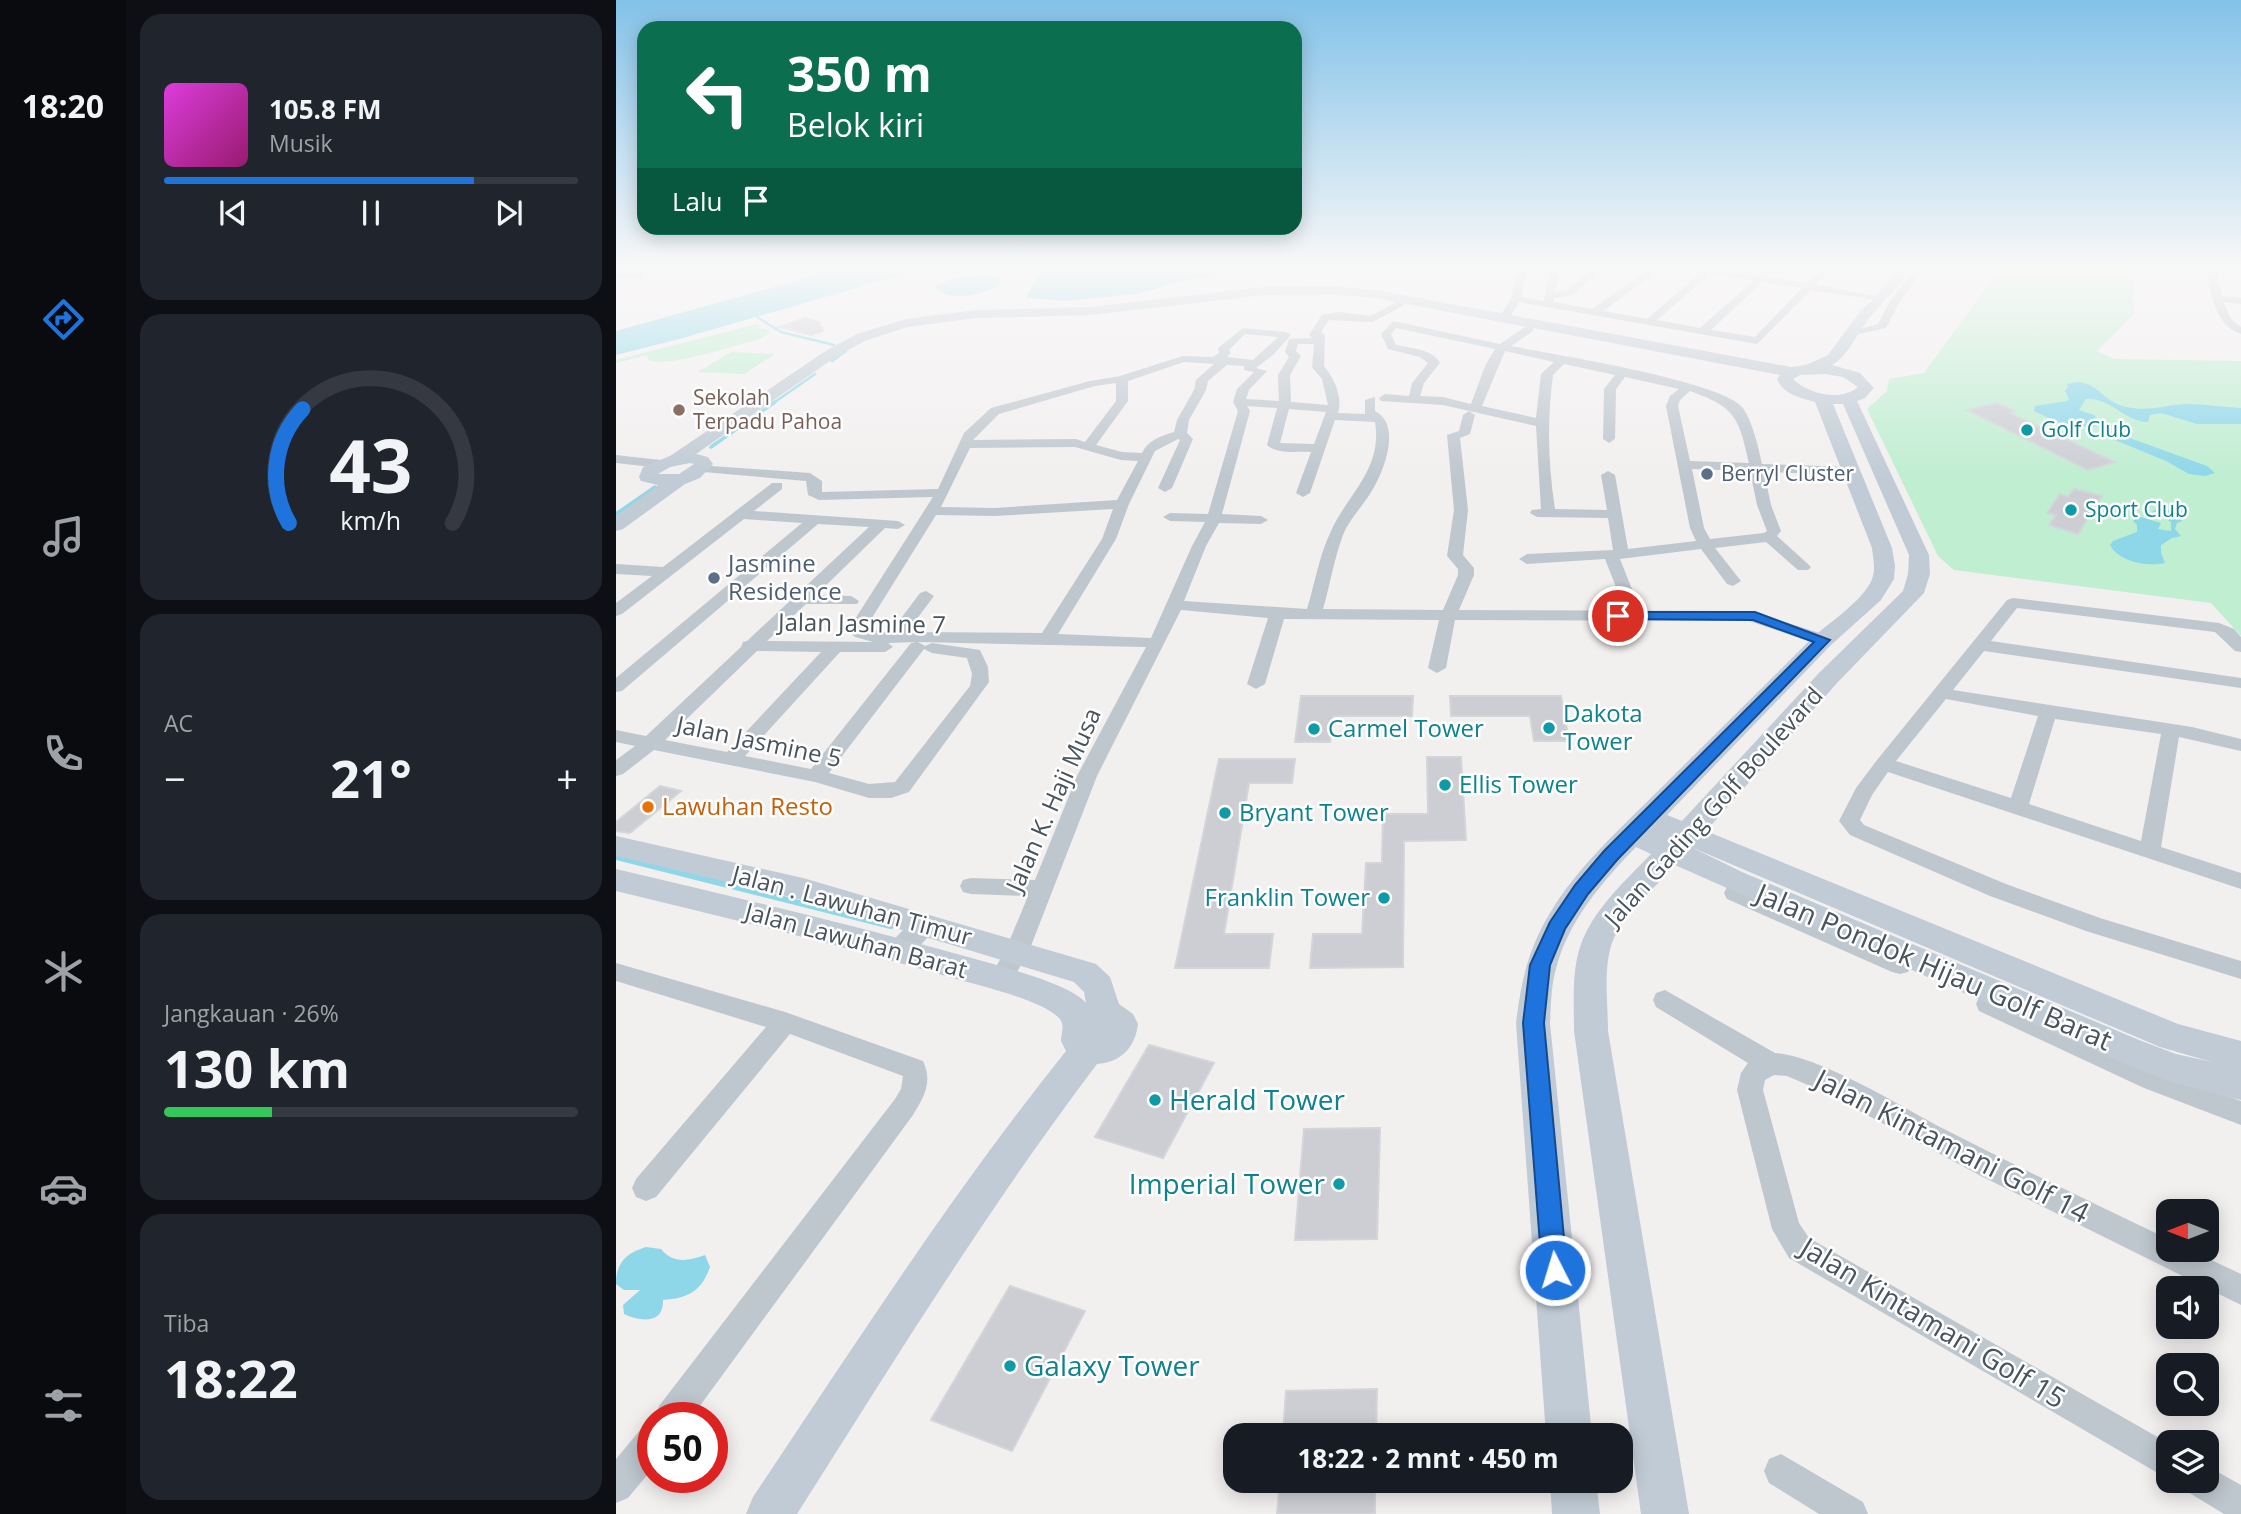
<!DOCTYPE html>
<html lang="id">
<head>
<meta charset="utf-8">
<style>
	body { margin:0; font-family:"Open Sans",sans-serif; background:#20242c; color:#f1f3f6; height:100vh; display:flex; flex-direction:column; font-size:26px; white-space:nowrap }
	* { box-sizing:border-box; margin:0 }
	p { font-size:23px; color:#9ea1a6 }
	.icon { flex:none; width:38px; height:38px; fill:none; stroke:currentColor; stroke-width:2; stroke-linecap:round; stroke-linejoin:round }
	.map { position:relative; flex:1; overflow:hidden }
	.drawer { display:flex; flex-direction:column; gap:14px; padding:14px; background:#0d0f14; width:490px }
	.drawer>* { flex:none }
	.top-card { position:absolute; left:21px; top:21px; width:665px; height:214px; border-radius:21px; box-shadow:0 4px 18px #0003; background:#0b6e4f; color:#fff; overflow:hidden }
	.needle { width:46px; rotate:270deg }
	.buttons { position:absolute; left:1540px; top:1199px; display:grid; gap:14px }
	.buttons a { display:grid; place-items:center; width:63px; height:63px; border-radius:14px; background:#171b24; box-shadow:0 4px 18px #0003; font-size:35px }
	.speed { position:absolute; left:21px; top:1402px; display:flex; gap:14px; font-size:35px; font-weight:700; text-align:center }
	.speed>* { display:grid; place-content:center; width:91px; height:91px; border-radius:50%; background:#171b24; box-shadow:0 4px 18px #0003; line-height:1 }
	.speed .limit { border:10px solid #d22; background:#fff; color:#111 }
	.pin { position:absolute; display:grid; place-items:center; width:60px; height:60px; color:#fff; margin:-30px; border:4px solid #fff; border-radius:50%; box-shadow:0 2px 7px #0007 }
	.me { position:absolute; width:77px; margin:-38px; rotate:355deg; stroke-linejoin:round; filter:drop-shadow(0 0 5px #0008) }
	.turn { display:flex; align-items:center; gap:24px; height:147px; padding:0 35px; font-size:32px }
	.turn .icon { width:91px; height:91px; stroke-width:2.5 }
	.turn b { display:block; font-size:49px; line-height:60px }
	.then { display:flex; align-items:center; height:66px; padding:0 35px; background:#0003; gap:14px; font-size:26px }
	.big { font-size:52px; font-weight:700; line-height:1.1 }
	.drawer .card { flex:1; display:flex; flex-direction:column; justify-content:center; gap:10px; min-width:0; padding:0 24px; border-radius:21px; background:#20242c }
	.drawer .dial { align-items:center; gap:0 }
	.dial svg { height:182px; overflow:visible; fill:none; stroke:#363941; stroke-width:7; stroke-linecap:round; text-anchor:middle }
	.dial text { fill:#f1f3f6; stroke:none }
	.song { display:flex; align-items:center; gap:21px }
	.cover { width:84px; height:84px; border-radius:10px; background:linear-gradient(135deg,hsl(300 70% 55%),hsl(320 70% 35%)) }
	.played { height:7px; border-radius:4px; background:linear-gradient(90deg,#1e73dc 75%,#363941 75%) }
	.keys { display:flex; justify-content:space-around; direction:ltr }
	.heat { display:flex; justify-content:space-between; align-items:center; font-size:38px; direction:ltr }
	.charge { height:10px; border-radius:5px; background:linear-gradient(90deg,#34c759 26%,#363941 0) }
	.trip { position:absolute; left:607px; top:1423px; width:410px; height:70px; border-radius:21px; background:#171b24; box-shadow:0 4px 18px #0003; font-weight:700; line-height:70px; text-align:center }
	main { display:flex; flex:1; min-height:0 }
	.tab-bar { display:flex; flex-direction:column; width:126px; justify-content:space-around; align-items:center; background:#090b0e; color:#9ea1a6 }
	.tab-bar .icon { width:49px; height:49px }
	.tab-bar .current { color:#1e73dc }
	.tab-bar b { font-size:32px; color:#f1f3f6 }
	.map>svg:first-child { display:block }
</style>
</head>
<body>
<main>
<nav class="tab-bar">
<b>18:20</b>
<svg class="icon current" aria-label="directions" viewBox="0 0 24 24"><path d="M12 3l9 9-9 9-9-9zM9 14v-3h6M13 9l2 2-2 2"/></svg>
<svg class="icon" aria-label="music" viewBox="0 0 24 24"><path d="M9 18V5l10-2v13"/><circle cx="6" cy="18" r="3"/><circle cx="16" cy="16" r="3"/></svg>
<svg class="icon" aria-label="phone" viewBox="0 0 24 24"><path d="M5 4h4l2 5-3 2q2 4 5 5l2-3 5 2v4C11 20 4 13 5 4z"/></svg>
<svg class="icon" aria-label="climate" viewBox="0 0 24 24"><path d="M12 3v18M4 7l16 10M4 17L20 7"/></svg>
<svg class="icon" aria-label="car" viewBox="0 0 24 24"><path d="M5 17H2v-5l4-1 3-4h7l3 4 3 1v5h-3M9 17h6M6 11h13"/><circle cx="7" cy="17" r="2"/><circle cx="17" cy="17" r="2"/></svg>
<svg class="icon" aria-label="filters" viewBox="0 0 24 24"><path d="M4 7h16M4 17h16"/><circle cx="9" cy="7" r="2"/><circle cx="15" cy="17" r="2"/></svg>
</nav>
<section class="drawer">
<div class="card">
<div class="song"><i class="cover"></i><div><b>105.8 FM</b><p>Musik</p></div></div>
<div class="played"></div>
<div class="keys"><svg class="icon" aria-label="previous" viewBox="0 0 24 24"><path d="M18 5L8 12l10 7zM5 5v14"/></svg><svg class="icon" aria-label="pause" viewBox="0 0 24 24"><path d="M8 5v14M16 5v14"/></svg><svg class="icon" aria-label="next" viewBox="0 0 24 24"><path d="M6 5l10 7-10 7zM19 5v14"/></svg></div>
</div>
<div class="card dial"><svg viewBox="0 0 100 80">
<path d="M14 69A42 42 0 1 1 86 69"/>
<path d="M14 69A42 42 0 0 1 20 19" stroke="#1e73dc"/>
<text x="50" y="56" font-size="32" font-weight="700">43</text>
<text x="50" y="72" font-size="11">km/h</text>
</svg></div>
<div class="card"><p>AC</p>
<div class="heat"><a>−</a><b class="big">21°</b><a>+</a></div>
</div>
<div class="card"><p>Jangkauan · 26%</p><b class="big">130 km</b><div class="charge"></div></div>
<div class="card"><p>Tiba</p><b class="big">18:22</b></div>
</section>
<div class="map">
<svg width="1625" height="1514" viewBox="0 0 1625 1514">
	<rect width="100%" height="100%" fill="#f2efef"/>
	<path fill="#bfeed1" d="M1381,266H1518V314L1481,351L1498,359L1625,361V636L1595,603L1338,570L1322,556L1251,409L1271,391L1273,379L1308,373L1372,285Z
		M141,324L145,326L141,328L151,329L154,333L144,339C118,345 54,368 32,360L31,355L0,363V360Z
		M115,352L159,354L128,374L82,372Z"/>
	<path fill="#8dd7e9" d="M233,266H316L67,338L0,355V331Z
		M428,266H649L572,280L521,294L449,301L410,298Z
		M370,276L386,278L384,285C365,295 334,304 318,286L344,277Z
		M1463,382C1485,385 1487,402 1510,407C1532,412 1549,405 1570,404C1588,404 1607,407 1625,408V424H1581L1545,413L1534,415L1532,422C1507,421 1495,397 1470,399L1463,410L1478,415L1485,423L1483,426C1459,430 1439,422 1418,411L1419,406L1451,401L1453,399L1449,391L1452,387L1451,384Z
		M1511,437L1591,466L1599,473L1589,476L1573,474L1550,461L1499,440Z
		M1548,508L1564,514L1566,521L1561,523L1559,529L1565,536L1556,538L1545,545V553L1549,563C1532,567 1503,562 1494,545L1497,541L1521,532V525L1517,521L1521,516L1545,523L1542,529L1555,531V522L1536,511Z
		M30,1247L45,1249C57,1264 72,1261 89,1255L94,1267C85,1292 72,1298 47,1300C48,1324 25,1322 8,1314L7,1305L24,1290H8L0,1284C0,1263 10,1253 30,1247Z"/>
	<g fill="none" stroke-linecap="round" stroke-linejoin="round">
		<path stroke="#8dd7e9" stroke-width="2.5" d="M141,317L165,332L218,345
			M216,361L230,351
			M156,404L199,374"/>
		<path stroke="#8dd7e9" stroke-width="3.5" d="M95,447L159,402
			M0,514L39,487"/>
		<path stroke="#8dd7e9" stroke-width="6" d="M0,857L275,926"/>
	</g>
	<path fill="#ccced4" stroke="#d3d5da" stroke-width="2" d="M189,318L203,322L207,331L195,335L163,327Z
		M1381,403L1399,411L1394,413L1499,462L1472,470L1351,410Z
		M1458,489L1486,496L1462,534L1433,525L1440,515L1431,513L1444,494L1452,497Z
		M685,696H797L796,716H717L714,742H679Z
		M834,696H945L953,741H918L914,716H835Z
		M811,757H845L850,840L788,841L787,967L694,968L697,934H746L750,863H766L767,814H812Z
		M603,759H679L676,783H633L608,934H657L653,968H559Z
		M44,786L65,791L14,833L0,831V822Z
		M533,1045L598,1063L547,1158L479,1137Z
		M764,1128L761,1239L679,1240L688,1129Z
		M394,1286L469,1311L396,1451L315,1420Z
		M761,1389L760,1435H667L670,1391Z
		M664,1480H759V1514H661Z"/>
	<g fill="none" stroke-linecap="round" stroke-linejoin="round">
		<path fill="#bec7ce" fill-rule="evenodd" d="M902,266H912L905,297L928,301L935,266H945L939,292L951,290L979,266H989L957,295L938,298L937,302L976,309L1035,267H1041V271L987,311L1031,319L1092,266L1142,276L1148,266H1157L1150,277L1191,283L1203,271L1200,266H1209L1213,271L1200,285L1272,298L1267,301L1195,290L1141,344L903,302L892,320H884L883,318L895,299ZM1094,274L1137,281L1084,328L1041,320ZM1146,282L1186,288L1139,337L1095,330Z
			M1270,266H1280L1289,276L1281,278Z
			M1300,266H1309L1283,303L1270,328L1233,336V332L1262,324L1273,303Z
			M1590,266H1599L1606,296L1625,298V304L1607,302L1615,319L1625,327V334C1597,324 1595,292 1590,266Z
			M0,272H25L30,275L25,278H0Z
			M783,301L788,304L787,306L756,322L713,320L705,332L709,335L708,366C718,378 727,397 722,413L749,414V400L759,397V411C787,425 767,474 754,494C745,508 733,520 727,535C718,559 714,585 707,609L827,610L842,575V569L831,556L838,510L831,435L843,431L847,415L853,411L859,415L854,434L844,438L852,510L847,555L858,568V575L843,610L1134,611L1213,636L1215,640L1213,644H1201L1133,621L839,620L830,668L821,673L812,668L823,620L668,619L649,684L640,689L631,684L652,618L565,610L481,776L413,951L393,986L385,988L377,986L373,979L390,949L412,896L355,894L347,892L344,886L347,880L355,878L419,880L461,776L530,647L302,642L309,646L316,643L364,650L372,667L373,682L293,792L275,798H253L199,782L38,750L7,774L0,776V760L19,746L0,742V730L30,736L125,647L127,642L131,641L253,527L202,524L6,691L0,692V678L186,523L128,519L6,614L0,616V603L36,576L0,574V564L47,567L156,483H166V489L138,511L282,521L289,525L282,529L269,528L200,595L235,596L243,601L241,604H190L151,641L257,642L239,637L232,630L317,497L203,500L192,495L190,481L87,472L82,471V465L194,473L206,481V492L322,489L348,433L375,408L474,381L504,376L567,356L597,357L603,353L602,348L627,328L670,332L675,335L657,355L640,368L651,371L633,390L630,399L663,401L662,375L673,357L669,352L673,339L696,338L693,335L706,315L723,312L754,316ZM629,334L662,337L637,360L611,357L615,353L613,350ZM682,344H698L696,367L706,379L712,405L675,402L674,375L685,356L680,351ZM568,362L598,364L580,380L578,390L561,420L558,432C545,436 532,440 526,453L506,452L480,445L512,401V381ZM611,365L628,366V370L638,372L621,389L617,402L622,411L592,514L554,513L547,517L554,521L589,522L576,546L535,638L442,634L500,539L513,504L539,451L562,439L564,440L542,488L549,492L556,488L577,439L571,433L573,420L590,390L592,381ZM500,383V401L469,442L460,439L357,440L383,414L479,386ZM631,406L661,408L651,445C662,455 681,451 695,452L680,493L687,497L694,493L719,420L759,422C767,469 731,495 715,531C703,556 699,583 691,609L568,601L590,546L603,523L645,524L652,520L645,516L606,514L634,411ZM673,409L710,412L698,444L664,443ZM459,447L505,460L522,461L501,500L379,508L325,507L354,448ZM497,509L486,539L426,633L291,632L318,596L310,591L304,593L274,633L249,629L320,515L379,516ZM300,642L295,643L195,769L129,756L224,652H269L277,647L272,643ZM308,649L316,653L351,658L356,674L354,686L279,782L253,784L213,773ZM141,651L205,652L111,752L49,740Z
			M777,321L884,344L909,327H917V331L895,346C935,354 1107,381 1127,408C1137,423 1142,446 1146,464L1234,467L1241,471L1234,475L1148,472L1155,505L1165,531L1161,536L1192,564L1195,567L1192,570H1182L1150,542L1099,548L1125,581L1117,586L1111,584L1085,549L1004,559L1021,602L1013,607L1007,605L989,559L911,564L903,559L911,554L997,550L992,518L921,517L914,513L916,510L925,509L920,426L827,405L765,401L763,398L769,394L793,396L796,383L812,363L804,357L772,349L765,334ZM780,328L879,349L869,366L855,404L827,397L804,396L808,383L824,363C817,349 794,348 780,345L775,334ZM889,351L938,362L925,374L920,418L866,406ZM948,364L999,375L988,389L987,439L993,443L999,439L1000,389L1009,377L1063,389L1054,396L1050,406L1074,528L1080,541L1012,549L999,475L992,471L985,475L991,510L939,509C932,464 931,420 937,375ZM1074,391C1119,407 1123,417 1133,463L1074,461L1062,406L1064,400ZM1076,469L1134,471L1141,505L1151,531L1148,533L1094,539L1088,528Z
			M0,455L45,460L52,464L45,468L0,463Z
			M1397,598L1603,623L1618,629L1625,637V652L1619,651L1599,632L1401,608L1375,641L1625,678V688L1368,651L1337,690L1576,727L1625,739V751L1563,737L1545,847L1625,873V889L1272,772L1256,795L1244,820L1248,825L1390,884L1484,918L1625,961V979L1470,931L1374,896L1234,835L1223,821L1240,788L1261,760L1391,600ZM1330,699L1422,716L1395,798L1280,761ZM1439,719L1545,734L1525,841L1413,804Z
			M1119,885L1292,958L1296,965L1292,972L1284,974L1276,972L1111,899L1108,893L1111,887Z
			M309,916L317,919L320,925C312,940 293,961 276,955L272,949C279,936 295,921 309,916Z
			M0,963L169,1012L307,1061C317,1082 308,1097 297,1115L75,1418H39L43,1406L279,1099L285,1089L287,1076L174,1034L40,1197L30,1201L20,1197L16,1188L20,1179L150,1027L0,981Z
			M1049,990L1159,1053C1204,1056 1286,1107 1328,1129C1402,1167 1477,1203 1552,1239V1250H1574L1625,1274V1305L1365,1176L1208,1092L1171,1076L1158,1075L1149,1080L1147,1090L1183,1223L1193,1238L1552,1443V1479L1173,1258L1156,1229L1121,1090L1125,1073L1132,1063L1040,1007L1037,1000L1040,993Z
			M1372,994L1546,1072L1625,1101V1125L1528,1088L1363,1011L1360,1004L1363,997Z
			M37,1424V1468L12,1498L0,1503V1459L25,1429Z
			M1165,1454L1247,1502L1252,1514H1203L1153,1483L1148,1471L1153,1459Z
			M1591,1466L1625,1485V1514H1608L1572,1492L1567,1480H1591Z"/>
		<path fill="#c0cbd5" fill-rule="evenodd" d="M1284,266H1297C1284,285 1268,301 1254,317C1241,333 1233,355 1216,365L1244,373L1258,388L1249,398L1241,401L1313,555L1314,574L1308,593L1221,683L1090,831L1562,1024L1625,1041V1100L1558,1083L1499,1060L1059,865C1039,888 1007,914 996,943C987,969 992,1004 992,1031L1073,1514H1025L958,1031C958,1002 955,966 967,939C981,906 1011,879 1035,854L1020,847C987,881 952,921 940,969C935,986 935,1005 934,1023L976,1435H930L900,1023C905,982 912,949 934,913C962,866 1004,829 1042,791C1092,741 1142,692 1192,642C1209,625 1248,601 1256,579C1260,569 1257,558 1256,548L1199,402C1185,398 1167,394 1161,379L1164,375L759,298L714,294L648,295L475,315L360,318L292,327L251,340L221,356L80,454L92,457L97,464L84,478L69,484L7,529L0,531V516L42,485L25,481L23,477L27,467L54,456L211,350L241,334L290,319L360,310L475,307L648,287L714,286L759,290L1175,367L1190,365L1212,355L1245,310L1256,301ZM1209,374L1227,377L1242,387C1225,402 1192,394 1177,379L1184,375ZM1217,404H1227L1293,555L1292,574L1287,591L1203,673L1066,821L1051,815L1215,645L1265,600L1278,579L1279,566L1276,548ZM74,463L78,464L63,474H42L54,467ZM1075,847L1544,1047L1596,1062L1560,1054L1523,1040L1126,872Z
			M0,836L187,878L480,964L494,977L503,1004L517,1014L522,1024C519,1047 506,1062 481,1064C372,1208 278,1361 181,1514H130L137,1497C238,1346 336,1193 450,1051L445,1041C445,1031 450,1025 442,1017C426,1001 370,987 347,981C233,947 116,919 0,891V869C118,897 236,924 352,957C379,965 454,983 470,1003L468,992L458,982L187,900L0,856Z
			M934,1480H980L984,1514H936Z"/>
	</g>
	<linearGradient id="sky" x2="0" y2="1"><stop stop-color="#83c2e8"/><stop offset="0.56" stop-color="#f9f8f8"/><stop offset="1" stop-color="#f9f8f8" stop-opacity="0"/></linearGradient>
	<rect width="1625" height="478" fill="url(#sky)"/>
	<path fill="#1e73dc" stroke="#144b8f" stroke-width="2" d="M1002,612H1139L1214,640L1001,860L972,894L949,929L934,965L928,1023L951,1270L947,1279L939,1282L930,1279L926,1270L907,1023L914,965L934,922L959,885L988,851L1198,642L1137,620L997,619V613Z"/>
	<circle fill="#8d6e63" stroke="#fff" stroke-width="2.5" cx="63" cy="410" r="7"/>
	<g fill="#0f9aa8" stroke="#fff" stroke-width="2.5">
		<circle cx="1411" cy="430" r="7"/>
		<circle cx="1455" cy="510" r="7"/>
		<circle cx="933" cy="728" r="7"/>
		<circle cx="698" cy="729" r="7"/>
		<circle cx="829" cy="785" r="7"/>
		<circle cx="609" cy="813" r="7"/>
		<circle cx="768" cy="898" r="7"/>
		<circle cx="539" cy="1100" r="7"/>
		<circle cx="723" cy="1184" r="7"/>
		<circle cx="394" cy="1366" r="7"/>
	</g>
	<g fill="#5c6f8a" stroke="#fff" stroke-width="2.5">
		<circle cx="1091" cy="474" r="7"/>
		<circle cx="98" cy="578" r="7"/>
	</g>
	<circle fill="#e8710a" stroke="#fff" stroke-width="2.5" cx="32" cy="807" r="7"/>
	<g text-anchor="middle" stroke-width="5" stroke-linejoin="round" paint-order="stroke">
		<g font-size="21" fill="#785e54" stroke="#fff" text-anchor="start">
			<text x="77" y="405">Sekolah<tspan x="77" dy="24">Terpadu Pahoa</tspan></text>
		</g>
		<g font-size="21" fill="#0d838f" stroke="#fff" text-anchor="start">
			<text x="1425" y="437">Golf Club</text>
			<text x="1469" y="517">Sport Club</text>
		</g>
		<g font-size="21" fill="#4e5e75" stroke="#fff" text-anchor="start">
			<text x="1105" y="481">Berryl Cluster</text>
		</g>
		<g font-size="24" fill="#4e5e75" stroke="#fff" text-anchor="start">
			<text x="112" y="572">Jasmine<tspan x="112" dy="28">Residence</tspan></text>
		</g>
		<g font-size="24" fill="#48535c" stroke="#fff">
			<text transform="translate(246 624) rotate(1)" y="8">Jalan Jasmine 7</text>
			<text transform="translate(143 742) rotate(12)" y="8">Jalan Jasmine 5</text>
			<text transform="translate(438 800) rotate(-66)" y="8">Jalan K. Haji Musa</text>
			<text transform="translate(1098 807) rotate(-48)" y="8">Jalan Gading Golf Boulevard</text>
			<text transform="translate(236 906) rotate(15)" y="8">Jalan . Lawuhan Timur</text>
			<text transform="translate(240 941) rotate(15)" y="8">Jalan Lawuhan Barat</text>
		</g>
		<g font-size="24" fill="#0d838f" stroke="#fff" text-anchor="start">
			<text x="947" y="722">Dakota<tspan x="947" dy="28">Tower</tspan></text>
			<text x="712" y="737">Carmel Tower</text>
			<text x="843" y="793">Ellis Tower</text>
			<text x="623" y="821">Bryant Tower</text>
			<text x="754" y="906" text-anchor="end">Franklin Tower</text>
		</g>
		<g font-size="24" fill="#c56008" stroke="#fff" text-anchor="start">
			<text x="46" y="815">Lawuhan Resto</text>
		</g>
		<g font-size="28" fill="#48535c" stroke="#fff">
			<text transform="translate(1318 967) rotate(23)" y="10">Jalan Pondok Hijau Golf Barat</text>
			<text transform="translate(1336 1146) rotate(27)" y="10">Jalan Kintamani Golf 14</text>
			<text transform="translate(1317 1323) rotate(31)" y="10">Jalan Kintamani Golf 15</text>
		</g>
		<g font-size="28" fill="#0d838f" stroke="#fff" text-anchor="start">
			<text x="553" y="1110">Herald Tower</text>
			<text x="709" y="1194" text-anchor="end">Imperial Tower</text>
			<text x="408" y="1376">Galaxy Tower</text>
		</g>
	</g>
</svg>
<div class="buttons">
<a><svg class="needle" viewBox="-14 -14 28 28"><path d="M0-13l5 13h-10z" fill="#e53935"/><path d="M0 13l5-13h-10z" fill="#9ea1a6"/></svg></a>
<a><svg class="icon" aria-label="sound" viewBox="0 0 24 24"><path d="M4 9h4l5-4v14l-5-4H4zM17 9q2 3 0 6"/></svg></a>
<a><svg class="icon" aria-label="search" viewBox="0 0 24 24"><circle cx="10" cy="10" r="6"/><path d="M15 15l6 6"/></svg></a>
<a><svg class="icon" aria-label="layers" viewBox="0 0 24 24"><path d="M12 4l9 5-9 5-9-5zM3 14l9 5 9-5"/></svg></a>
</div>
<div class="speed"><div class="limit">50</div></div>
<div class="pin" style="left:1002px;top:616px;background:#d93025"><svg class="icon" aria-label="arrive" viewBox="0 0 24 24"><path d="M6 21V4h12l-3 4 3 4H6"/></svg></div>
<svg class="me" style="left:939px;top:1270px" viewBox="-20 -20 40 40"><circle r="17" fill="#1e73dc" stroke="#fff" stroke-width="3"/><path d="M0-11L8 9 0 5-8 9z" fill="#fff"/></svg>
<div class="trip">18:22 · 2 mnt · 450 m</div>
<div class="top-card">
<div class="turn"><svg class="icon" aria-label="left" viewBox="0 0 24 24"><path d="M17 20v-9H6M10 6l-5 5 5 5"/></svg><div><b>350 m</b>Belok kiri</div></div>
<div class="then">Lalu<svg class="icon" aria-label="arrive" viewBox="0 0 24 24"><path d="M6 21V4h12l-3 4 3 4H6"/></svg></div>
</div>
</div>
</main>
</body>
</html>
